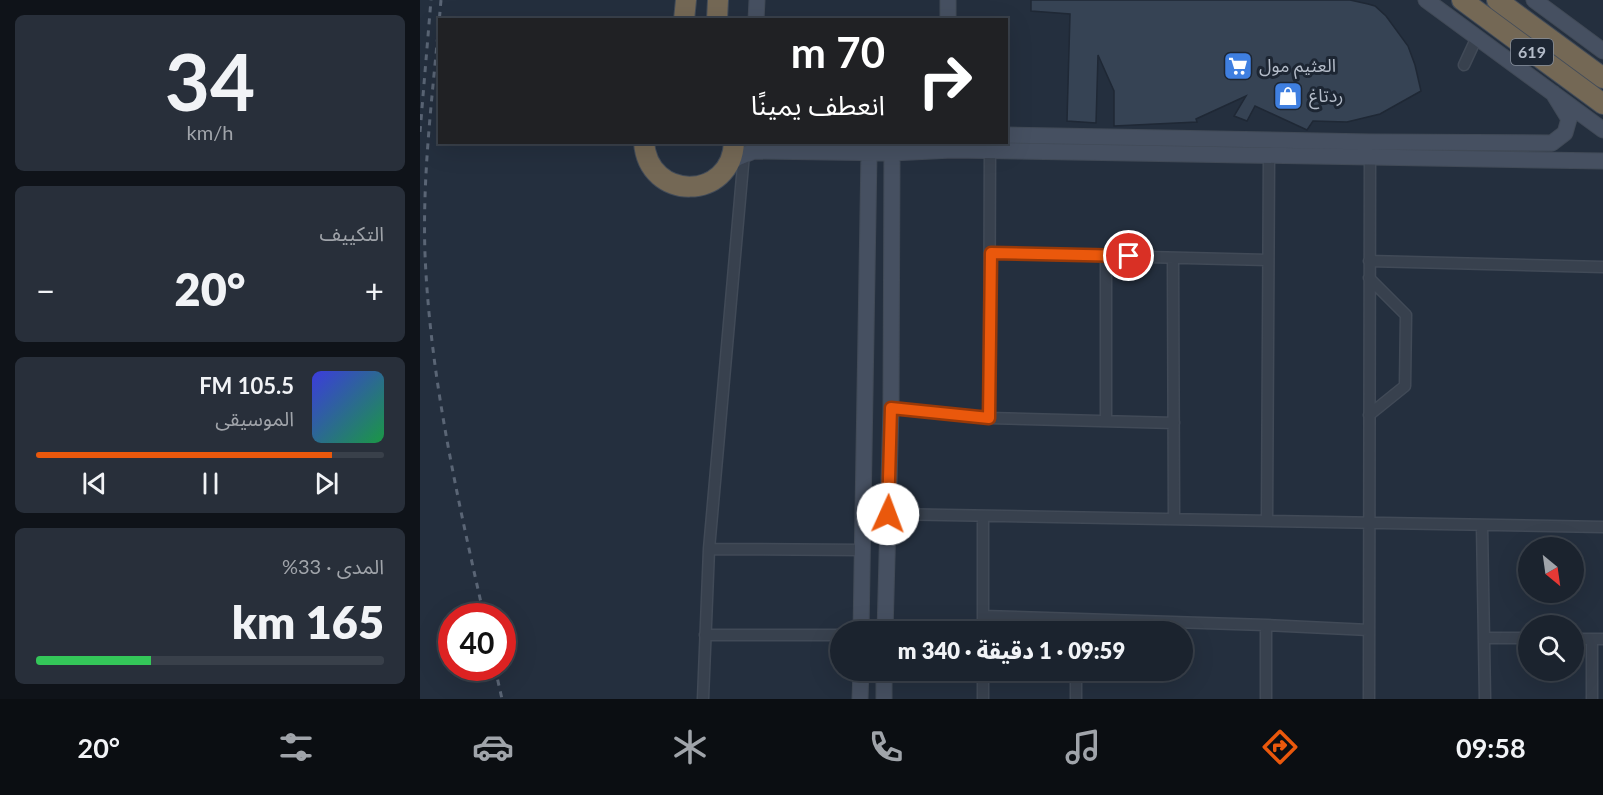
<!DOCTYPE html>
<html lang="ar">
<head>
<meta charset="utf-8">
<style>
	body { margin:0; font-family:Lato,"Noto Sans Arabic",sans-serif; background:#282f3a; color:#f1f3f6; direction:rtl; height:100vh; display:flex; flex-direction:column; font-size:22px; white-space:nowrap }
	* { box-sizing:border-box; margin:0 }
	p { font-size:20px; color:#a0a4aa }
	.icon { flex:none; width:33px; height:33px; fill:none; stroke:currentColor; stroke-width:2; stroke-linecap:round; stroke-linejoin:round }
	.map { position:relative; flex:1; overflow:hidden; direction:ltr }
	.sheet { display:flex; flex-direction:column; gap:15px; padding:15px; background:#0f1319; width:420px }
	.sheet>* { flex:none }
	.guide { position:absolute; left:18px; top:18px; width:570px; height:126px; border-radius:0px; box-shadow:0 6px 24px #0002,0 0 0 2px #39404a; direction:rtl; background:#202124; color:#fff; overflow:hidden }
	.needle { width:39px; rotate:151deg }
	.controls { position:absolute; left:1098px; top:537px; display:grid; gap:12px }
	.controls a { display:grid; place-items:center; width:66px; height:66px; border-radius:50%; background:#1b232e; box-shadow:0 6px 24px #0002,0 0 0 2px #39404a; font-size:30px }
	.speed { position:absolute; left:18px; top:603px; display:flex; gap:12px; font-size:30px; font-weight:700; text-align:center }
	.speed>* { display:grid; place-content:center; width:78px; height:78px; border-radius:50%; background:#1b232e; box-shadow:0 6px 24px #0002,0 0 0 2px #39404a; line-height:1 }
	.speed .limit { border:9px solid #d22; background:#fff; color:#111 }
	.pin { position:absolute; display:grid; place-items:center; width:51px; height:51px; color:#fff; margin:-26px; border:3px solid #fff; border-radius:50%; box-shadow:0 2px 6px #0007 }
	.me { position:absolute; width:66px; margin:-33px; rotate:2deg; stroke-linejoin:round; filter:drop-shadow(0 0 4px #0008) }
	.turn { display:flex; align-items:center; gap:21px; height:126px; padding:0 24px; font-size:27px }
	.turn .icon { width:78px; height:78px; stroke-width:2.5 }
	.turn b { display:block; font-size:42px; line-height:51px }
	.big { font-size:45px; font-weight:800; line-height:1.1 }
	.sheet .tile { flex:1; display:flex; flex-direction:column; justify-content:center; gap:9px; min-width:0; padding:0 21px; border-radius:9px; background:#282f3a }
	.sheet .dial { align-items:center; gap:0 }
	.dial b { font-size:78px; line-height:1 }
	.song { display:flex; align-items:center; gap:18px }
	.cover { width:72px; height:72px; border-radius:9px; background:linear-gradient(135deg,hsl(240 70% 55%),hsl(140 70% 35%)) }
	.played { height:6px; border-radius:3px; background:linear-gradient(90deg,#ea580c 85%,#39404a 85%) }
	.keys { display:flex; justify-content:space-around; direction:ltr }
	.heat { display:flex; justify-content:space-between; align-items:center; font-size:33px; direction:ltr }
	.charge { height:9px; border-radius:4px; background:linear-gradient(90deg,#34c759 33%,#39404a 0) }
	.trip { position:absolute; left:410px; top:621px; width:363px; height:60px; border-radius:30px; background:#1b232e; box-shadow:0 6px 24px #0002,0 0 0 2px #39404a; font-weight:800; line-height:60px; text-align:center; direction:rtl }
	.menu { display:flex; height:96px; justify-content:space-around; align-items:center; background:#0b0e12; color:#a0a4aa }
	.menu .icon { width:42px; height:42px }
	.menu .active { color:#ea580c }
	.menu b { font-size:27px; color:#f1f3f6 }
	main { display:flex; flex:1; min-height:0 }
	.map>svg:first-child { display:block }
</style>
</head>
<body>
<main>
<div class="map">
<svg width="1183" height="699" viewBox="0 0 1183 699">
	<rect width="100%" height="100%" fill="#242f3e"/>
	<path fill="#364354" stroke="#1f2835" stroke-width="1.5" d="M611,0H930L948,4L955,6L966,16L988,46L995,65L1001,91L960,114L927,122L893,121L887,130L835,106L827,121L814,116L826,96L776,119L777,122L694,126V91L678,55L676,123L647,121L650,14L611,11Z"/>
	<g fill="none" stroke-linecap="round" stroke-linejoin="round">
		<g stroke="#414a57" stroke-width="13">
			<path id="street" d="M1044,65L1057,37
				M571,253L848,260
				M753,258L754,519
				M949,261L1183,267
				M949,278L986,315L985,386L949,415
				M471,408L569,418L754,423
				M569,418L570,142
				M686,421V256
				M563,516V632
				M443,518L468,514L1183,527
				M847,521L849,156
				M1062,525L1065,699
				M289,549L443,550
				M563,616L846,625L949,630
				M656,619V632
				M285,635H420
				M1065,638H1108
				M1154,639H1183
				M1172,639V699
				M563,670V699
				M656,670V699
				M283,699L289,549L324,154
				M846,699V625
				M949,699L950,150"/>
		</g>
		<g stroke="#414a57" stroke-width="17">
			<path id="secondary" d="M1006,0L1183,130
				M1114,0L1183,51
				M336,20L337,0
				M528,20V0
				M586,135L950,142L1132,143L1145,133L1149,119L1133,93
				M308,165L317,158L334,151L472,153L532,150L1183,161
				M441,632L449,153
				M465,632L471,408L472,153
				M440,699L441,670
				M464,699V670"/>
		</g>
		<g stroke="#434c59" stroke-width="22">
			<path id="highway" d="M1042,0L1183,104
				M1077,0L1183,78
				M264,20L266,0
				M297,20L298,0
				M224,142C228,202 312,201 314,142"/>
		</g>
		<use href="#street" stroke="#38414e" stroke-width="10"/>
		<use href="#secondary" stroke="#465061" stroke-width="15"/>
		<use href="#highway" stroke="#746855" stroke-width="20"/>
		<path stroke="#5a6575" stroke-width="3" stroke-dasharray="6 6" stroke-linecap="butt" d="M21,0C14,84 2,169 5,254C10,377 37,496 64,616
			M0,132L11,0
			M75,668L82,699"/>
	</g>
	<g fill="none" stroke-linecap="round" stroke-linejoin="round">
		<g stroke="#983908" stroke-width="15">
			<path id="route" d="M468,514L471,408L569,418L571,253L709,256"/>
		</g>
		<use href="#route" stroke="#ea580c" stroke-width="10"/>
	</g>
	<defs>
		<g id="supermarket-square" transform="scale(1.5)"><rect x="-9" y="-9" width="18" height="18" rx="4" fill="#3f7fe0" stroke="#1d2633"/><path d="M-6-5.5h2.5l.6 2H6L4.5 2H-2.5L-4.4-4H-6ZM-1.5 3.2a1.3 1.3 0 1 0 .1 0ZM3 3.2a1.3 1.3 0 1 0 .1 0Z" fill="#fff"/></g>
		<g id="shop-square" transform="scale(1.5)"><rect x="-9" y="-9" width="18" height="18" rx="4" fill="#3f7fe0" stroke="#1d2633"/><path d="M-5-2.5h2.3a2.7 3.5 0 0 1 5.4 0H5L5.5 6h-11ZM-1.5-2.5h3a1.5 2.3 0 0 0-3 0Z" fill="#fff"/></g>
	</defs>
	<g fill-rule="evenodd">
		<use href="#supermarket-square" x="818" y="66"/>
		<use href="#shop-square" x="868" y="96"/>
	</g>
	<g text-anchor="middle" stroke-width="6" stroke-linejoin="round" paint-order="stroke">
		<rect fill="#1d2633" stroke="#878f9c" stroke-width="1.5" x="1091" y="39" width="42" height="26" rx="4.5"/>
		<g font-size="16" font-weight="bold" fill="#b4bcc9">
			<text x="1112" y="58">619</text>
		</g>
		<g font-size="18" fill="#b4bcc9" stroke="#1d2633" text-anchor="start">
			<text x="839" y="72">العثيم مول</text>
			<text x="889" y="102">ردتاغ</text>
		</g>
	</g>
</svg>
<div class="controls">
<a><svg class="needle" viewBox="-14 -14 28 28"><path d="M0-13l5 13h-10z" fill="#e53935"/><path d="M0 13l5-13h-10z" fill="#a0a4aa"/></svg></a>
<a><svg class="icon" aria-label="search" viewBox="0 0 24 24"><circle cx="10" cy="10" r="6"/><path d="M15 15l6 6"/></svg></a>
</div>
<div class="speed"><div class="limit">40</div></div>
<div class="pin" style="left:709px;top:256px;background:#d93025"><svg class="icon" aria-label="arrive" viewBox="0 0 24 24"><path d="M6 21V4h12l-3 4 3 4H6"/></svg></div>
<svg class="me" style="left:468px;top:514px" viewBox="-20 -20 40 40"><circle r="19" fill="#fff"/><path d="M0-13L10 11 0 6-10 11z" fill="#ea580c"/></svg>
<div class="trip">09:59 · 1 دقيقة · 340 m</div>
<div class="guide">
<div class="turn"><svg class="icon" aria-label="right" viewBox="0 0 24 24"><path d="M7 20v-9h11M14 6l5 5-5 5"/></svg><div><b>70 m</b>انعطف يمينًا</div></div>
</div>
</div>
<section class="sheet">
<div class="tile dial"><b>34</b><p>km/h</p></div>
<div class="tile"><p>التكييف</p>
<div class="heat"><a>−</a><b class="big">20°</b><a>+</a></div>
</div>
<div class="tile">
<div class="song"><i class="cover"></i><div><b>105.5 FM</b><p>الموسيقى</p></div></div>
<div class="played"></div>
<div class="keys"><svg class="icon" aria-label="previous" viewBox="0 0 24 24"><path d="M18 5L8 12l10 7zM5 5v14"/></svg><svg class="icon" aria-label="pause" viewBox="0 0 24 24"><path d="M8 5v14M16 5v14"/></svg><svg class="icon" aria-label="next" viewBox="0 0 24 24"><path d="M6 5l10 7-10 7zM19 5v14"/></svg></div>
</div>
<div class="tile"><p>المدى · 33%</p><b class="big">165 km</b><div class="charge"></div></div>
</section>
</main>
<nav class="menu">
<b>09:58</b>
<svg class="icon active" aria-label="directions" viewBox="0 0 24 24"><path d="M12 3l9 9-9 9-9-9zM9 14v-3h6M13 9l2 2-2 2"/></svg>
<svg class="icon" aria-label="music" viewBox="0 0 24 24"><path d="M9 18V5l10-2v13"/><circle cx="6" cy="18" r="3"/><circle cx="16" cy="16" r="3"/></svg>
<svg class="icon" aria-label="phone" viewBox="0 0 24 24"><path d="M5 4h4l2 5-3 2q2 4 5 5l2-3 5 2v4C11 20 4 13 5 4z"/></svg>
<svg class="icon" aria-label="climate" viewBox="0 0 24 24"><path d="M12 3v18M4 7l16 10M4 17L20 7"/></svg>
<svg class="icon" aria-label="car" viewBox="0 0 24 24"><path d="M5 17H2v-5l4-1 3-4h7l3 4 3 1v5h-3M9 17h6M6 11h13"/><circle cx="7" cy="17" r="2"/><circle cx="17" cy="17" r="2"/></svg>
<svg class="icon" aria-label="filters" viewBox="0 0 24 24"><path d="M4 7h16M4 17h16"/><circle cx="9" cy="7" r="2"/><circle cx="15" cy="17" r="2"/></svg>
<b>20°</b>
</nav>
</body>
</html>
